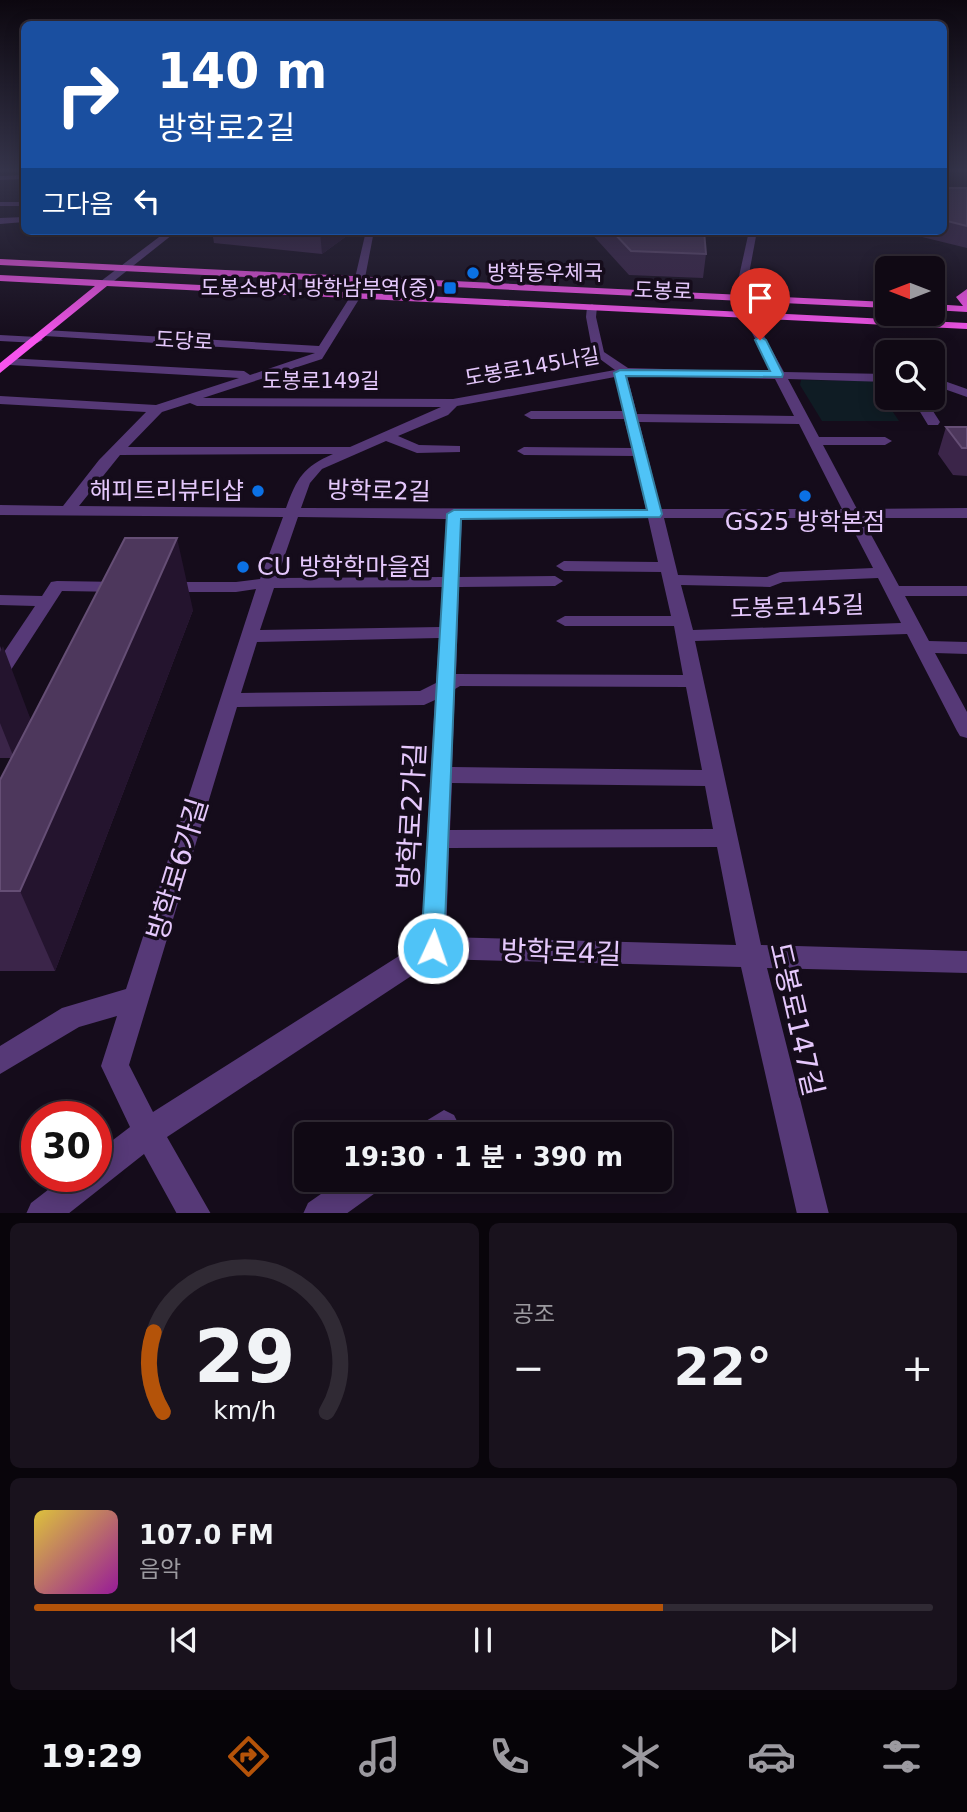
<!DOCTYPE html>
<html lang="ko">
<head>
<meta charset="utf-8">
<style>
	body { margin:0; font-family:"DejaVu Sans","Noto Sans KR",sans-serif; background:#19121d; color:#f1f3f6; height:100vh; display:flex; flex-direction:column; font-size:26px; white-space:nowrap }
	* { box-sizing:border-box; margin:0 }
	p { font-size:23px; color:#9c9aa0 }
	.icon { flex:none; width:38px; height:38px; fill:none; stroke:currentColor; stroke-width:2; stroke-linecap:round; stroke-linejoin:round }
	.map { position:relative; height:1213px; overflow:hidden }
	.panel { display:flex; flex-direction:column; gap:10px; padding:10px; background:#09050b; flex:1 }
	.panel>* { flex:none }
	.top-card { position:absolute; left:21px; top:21px; width:926px; height:214px; border-radius:10px; box-shadow:0 4px 18px #0003,0 0 0 2px #302a34; background:#1a4fa0; color:#fff; overflow:hidden }
	.needle { width:46px; rotate:270deg }
	.buttons { position:absolute; left:875px; top:256px; display:grid; gap:14px }
	.buttons a { display:grid; place-items:center; width:70px; height:70px; border-radius:10px; background:#100914; box-shadow:0 4px 18px #0003,0 0 0 2px #302a34; font-size:35px }
	.speed { position:absolute; left:21px; top:1101px; display:flex; gap:14px; font-size:35px; font-weight:700; text-align:center }
	.speed>* { display:grid; place-content:center; width:91px; height:91px; border-radius:50%; background:#100914; box-shadow:0 4px 18px #0003,0 0 0 2px #302a34; line-height:1 }
	.speed .limit { border:10px solid #d22; background:#fff; color:#111 }
	.pin { position:absolute; display:grid; place-items:center; width:60px; height:60px; color:#fff; margin:-72px -30px; border-radius:50% 50% 50% 0; rotate:-45deg; box-shadow:0 0 7px #0007 }
	.pin .icon { rotate:45deg }
	.me { position:absolute; width:77px; margin:-38px; rotate:3deg; stroke-linejoin:round; filter:drop-shadow(0 0 5px #0008) }
	.turn { display:flex; align-items:center; gap:24px; height:147px; padding:0 21px; font-size:32px }
	.turn .icon { width:91px; height:91px; stroke-width:2.5 }
	.turn b { display:block; font-size:49px; line-height:60px }
	.then { display:flex; align-items:center; height:66px; padding:0 21px; background:#0003; gap:14px; font-size:26px }
	.big { font-size:52px; font-weight:700; line-height:1.1 }
	.panel .tile { flex:1; display:flex; flex-direction:column; justify-content:center; gap:10px; min-width:0; padding:0 24px; border-radius:10px; background:#19121d }
	.panel .dial { align-items:center; gap:0 }
	.dial svg { height:182px; overflow:visible; fill:none; stroke:#302a34; stroke-width:7; stroke-linecap:round; text-anchor:middle }
	.dial text { fill:#f1f3f6; stroke:none }
	.song { display:flex; align-items:center; gap:21px }
	.cover { width:84px; height:84px; border-radius:10px; background:linear-gradient(135deg,hsl(50 70% 55%),hsl(300 70% 35%)) }
	.played { height:7px; border-radius:4px; background:linear-gradient(90deg,#b45309 70%,#302a34 70%) }
	.keys { display:flex; justify-content:space-around; direction:ltr }
	.heat { display:flex; justify-content:space-between; align-items:center; font-size:38px; direction:ltr }
	.panel .tiles { flex:1; display:grid; gap:10px; grid-template-columns:1fr 1fr }
	.tile:last-child { grid-column:span 2 }
	.trip { position:absolute; left:294px; top:1122px; width:378px; height:70px; border-radius:10px; background:#100914; box-shadow:0 4px 18px #0003,0 0 0 2px #302a34; font-weight:700; line-height:70px; text-align:center }
	.menu { display:flex; height:112px; justify-content:space-around; align-items:center; background:#060408; color:#9c9aa0 }
	.menu .icon { width:49px; height:49px }
	.menu .current { color:#b45309 }
	.menu b { font-size:32px; color:#f1f3f6 }
	.map>svg:first-child { display:block }
</style>
</head>
<body>
<div class="map">
<svg width="967" height="1214" viewBox="0 0 967 1214">
	<rect width="100%" height="100%" fill="#150c1b"/>
	<path fill="#0f1c24" d="M801,380L872,381L899,421H822L800,385Z"/>
	<g fill="none" stroke-linecap="round" stroke-linejoin="round">
		<path fill="#563977" fill-rule="evenodd" d="M24,175V179L0,180V176Z
			M0,202H24V206H0Z
			M24,217V222L0,224V218Z
			M167,231H177L109,285H101V281Z
			M366,231H374L365,278L360,281L355,278Z
			M749,231H757L746,290L757,323L784,372L887,374V382L788,379L819,437H885L892,441L885,445H823L857,509L967,508V518H862L899,586H967V596H905L929,641L967,642V654L935,653L967,712V738L960,736L957,731L907,634L695,641L761,945L967,951V973L767,968L829,1214H797L741,967L437,959L167,1137L211,1214H177L144,1154L68,1214H26L31,1203L66,1176H96V1153L130,1127L101,1066L117,1016L79,1027L0,1074V1046L62,1008L126,989L256,589L236,592H164L155,587L164,582H236L260,579L283,517L0,515V505L63,506L99,460L146,412L0,404V396L156,405L239,378L10,365L6,364V358L244,371L250,375L315,353L45,336L39,333L45,330L319,346L352,294L356,293L361,296L322,359L203,398L453,399L615,370L593,354L586,317L587,307L592,304L597,307L596,317L604,352L628,368L772,372L747,323L736,290ZM627,376L775,379L794,416L637,414ZM615,377L623,411H531L524,415L531,419H624L632,448L524,447L517,451L524,455L634,456L646,509L301,508L310,483L322,469L386,441L417,453L460,452V446L419,445L398,436L448,415L457,406ZM190,403L197,406L441,407L350,447H128L162,412ZM639,422L799,424L842,509H661ZM333,454C303,467 297,478 286,508L79,506L120,455ZM298,517L446,519L443,577L277,578ZM648,518L658,562L564,561L556,566L564,571L661,572L671,616H565L556,621L565,626H674L683,675L456,674L459,587L555,586L563,581L555,576L459,577L462,519ZM664,518H847L873,568L780,572L767,577L678,575ZM878,578L901,623L693,630L681,585L770,587L783,582ZM442,587L440,627L260,630L274,588ZM439,638L436,683L420,691L241,693L257,642ZM460,686L686,687L702,770L452,767L455,689ZM435,700L421,942L153,1112L129,1065L237,707L424,705ZM452,783L705,786L713,829L450,830ZM717,847L736,945L446,937L449,848Z
			M0,335L37,337L43,340L37,343L0,341Z
			M933,377L967,389V397L933,385Z
			M911,397H924L940,422L938,425H928Z
			M57,581L122,582L131,587L122,592L62,591L7,676L0,678V658L35,606L0,605V595L42,596L51,582Z
			M444,1110L454,1115L459,1125L455,1134H416L421,1124Z
			M341,1180H382L378,1191L346,1214H303L308,1203Z"/>
		<path fill="#f754ed" fill-rule="evenodd" d="M0,259L887,302V308L0,265Z
			M0,275L967,323V329L107,286L0,373V363L95,286L0,281Z
			M967,289V312L933,310V304L963,306L956,297Z"/>
	</g>
	<path fill="#3b2549" d="M943,188H967V248L914,235L909,231H943Z
		M212,231H349L348,235L322,254L214,243Z
		M589,231H704L706,254L703,278L629,275Z
		M946,427H967V476L953,475L938,454Z
		M193,610L55,971H0V781L12,758H0V646L31,721Z"/>
	<path fill="#24142e" d="M320,231H349L348,235L322,254Z
		M177,538L193,610L55,971L20,891Z
		M3,646L32,723L14,758L0,723V652Z"/>
	<path fill="#4d375c" stroke="#654e75" stroke-width="2" d="M943,188H967V226L943,220Z
		M612,231H704L706,254L631,251Z
		M946,427H967V448H962Z
		M125,538H177L20,891H0V780Z"/>
	<linearGradient id="sky" x2="0" y2="1"><stop stop-color="#0c070f"/><stop offset="0.5" stop-color="#35344a"/><stop offset="1" stop-color="#35344a" stop-opacity="0"/></linearGradient>
	<rect width="967" height="341" fill="url(#sky)"/>
	<path fill="#4fc3f7" stroke="#337fa1" stroke-width="2" d="M760,337L766,340L783,374L782,377L626,376L662,514L660,517L461,519L444,948L441,955L433,958L424,955L421,948L447,514L454,510H647L614,373L620,370L770,371L755,340Z"/>
	<g fill="#0b71e5" stroke="#150c1b" stroke-width="2.5">
		<circle cx="473" cy="273" r="7"/>
		<rect x="443" y="281" width="14" height="14" rx="3.5"/>
		<circle cx="258" cy="491" r="7"/>
		<circle cx="805" cy="496" r="7"/>
		<circle cx="243" cy="567" r="7"/>
	</g>
	<g text-anchor="middle" stroke-width="7" stroke-linejoin="round" paint-order="stroke">
		<g font-size="21" fill="#e5c8fc" stroke="#150c1b" text-anchor="start">
			<text x="487" y="280">방학동우체국</text>
			<text x="436" y="295" text-anchor="end">도봉소방서.방학남부역(중)</text>
		</g>
		<g font-size="21" fill="#e5c8fc" stroke="#150c1b">
			<text transform="translate(663 291) rotate(2)" y="7">도봉로</text>
			<text transform="translate(184 341) rotate(3)" y="7">도당로</text>
			<text transform="translate(532 367) rotate(-10)" y="7">도봉로145나길</text>
			<text x="321" y="388">도봉로149길</text>
		</g>
		<g font-size="24" fill="#e5c8fc" stroke="#150c1b" text-anchor="end">
			<text x="244" y="499">해피트리뷰티샵</text>
			<text x="805" y="530" text-anchor="middle">GS25 방학본점</text>
			<text x="257" y="575" text-anchor="start">CU 방학학마을점</text>
		</g>
		<g font-size="24" fill="#e5c8fc" stroke="#150c1b">
			<text transform="translate(379 491) rotate(1)" y="8">방학로2길</text>
			<text transform="translate(797 607) rotate(-2)" y="8">도봉로145길</text>
		</g>
		<g font-size="28" fill="#e5c8fc" stroke="#150c1b">
			<text transform="translate(411 816) rotate(-87)" y="10">방학로2가길</text>
			<text transform="translate(177 869) rotate(-73)" y="10">방학로6가길</text>
			<text transform="translate(561 952) rotate(2)" y="10">방학로4길</text>
			<text transform="translate(797 1019) rotate(77)" y="10">도봉로147길</text>
		</g>
	</g>
</svg>
<div class="buttons">
<a><svg class="needle" viewBox="-14 -14 28 28"><path d="M0-13l5 13h-10z" fill="#e53935"/><path d="M0 13l5-13h-10z" fill="#9c9aa0"/></svg></a>
<a><svg class="icon" aria-label="search" viewBox="0 0 24 24"><circle cx="10" cy="10" r="6"/><path d="M15 15l6 6"/></svg></a>
</div>
<div class="speed"><div class="limit">30</div></div>
<div class="pin" style="left:760px;top:340px;background:#d93025"><svg class="icon" aria-label="arrive" viewBox="0 0 24 24"><path d="M6 21V4h12l-3 4 3 4H6"/></svg></div>
<svg class="me" style="left:433px;top:948px" viewBox="-20 -20 40 40"><circle r="17" fill="#4fc3f7" stroke="#fff" stroke-width="3"/><path d="M0-11L8 9 0 5-8 9z" fill="#fff"/></svg>
<div class="trip">19:30 · 1 분 · 390 m</div>
<div class="top-card">
<div class="turn"><svg class="icon" aria-label="right" viewBox="0 0 24 24"><path d="M7 20v-9h11M14 6l5 5-5 5"/></svg><div><b>140 m</b>방학로2길</div></div>
<div class="then">그다음<svg class="icon" aria-label="left" viewBox="0 0 24 24"><path d="M17 20v-9H6M10 6l-5 5 5 5"/></svg></div>
</div>
</div>
<section class="panel">
<div class="tiles">
<div class="tile dial"><svg viewBox="0 0 100 80">
<path d="M14 69A42 42 0 1 1 86 69"/>
<path d="M14 69A42 42 0 0 1 10 34" stroke="#b45309"/>
<text x="50" y="56" font-size="32" font-weight="700">29</text>
<text x="50" y="72" font-size="11">km/h</text>
</svg></div>
<div class="tile"><p>공조</p>
<div class="heat"><a>−</a><b class="big">22°</b><a>+</a></div>
</div>
<div class="tile">
<div class="song"><i class="cover"></i><div><b>107.0 FM</b><p>음악</p></div></div>
<div class="played"></div>
<div class="keys"><svg class="icon" aria-label="previous" viewBox="0 0 24 24"><path d="M18 5L8 12l10 7zM5 5v14"/></svg><svg class="icon" aria-label="pause" viewBox="0 0 24 24"><path d="M8 5v14M16 5v14"/></svg><svg class="icon" aria-label="next" viewBox="0 0 24 24"><path d="M6 5l10 7-10 7zM19 5v14"/></svg></div>
</div>
</div>
</section>
<nav class="menu">
<b>19:29</b>
<svg class="icon current" aria-label="directions" viewBox="0 0 24 24"><path d="M12 3l9 9-9 9-9-9zM9 14v-3h6M13 9l2 2-2 2"/></svg>
<svg class="icon" aria-label="music" viewBox="0 0 24 24"><path d="M9 18V5l10-2v13"/><circle cx="6" cy="18" r="3"/><circle cx="16" cy="16" r="3"/></svg>
<svg class="icon" aria-label="phone" viewBox="0 0 24 24"><path d="M5 4h4l2 5-3 2q2 4 5 5l2-3 5 2v4C11 20 4 13 5 4z"/></svg>
<svg class="icon" aria-label="climate" viewBox="0 0 24 24"><path d="M12 3v18M4 7l16 10M4 17L20 7"/></svg>
<svg class="icon" aria-label="car" viewBox="0 0 24 24"><path d="M5 17H2v-5l4-1 3-4h7l3 4 3 1v5h-3M9 17h6M6 11h13"/><circle cx="7" cy="17" r="2"/><circle cx="17" cy="17" r="2"/></svg>
<svg class="icon" aria-label="filters" viewBox="0 0 24 24"><path d="M4 7h16M4 17h16"/><circle cx="9" cy="7" r="2"/><circle cx="15" cy="17" r="2"/></svg>
</nav>
</body>
</html>
